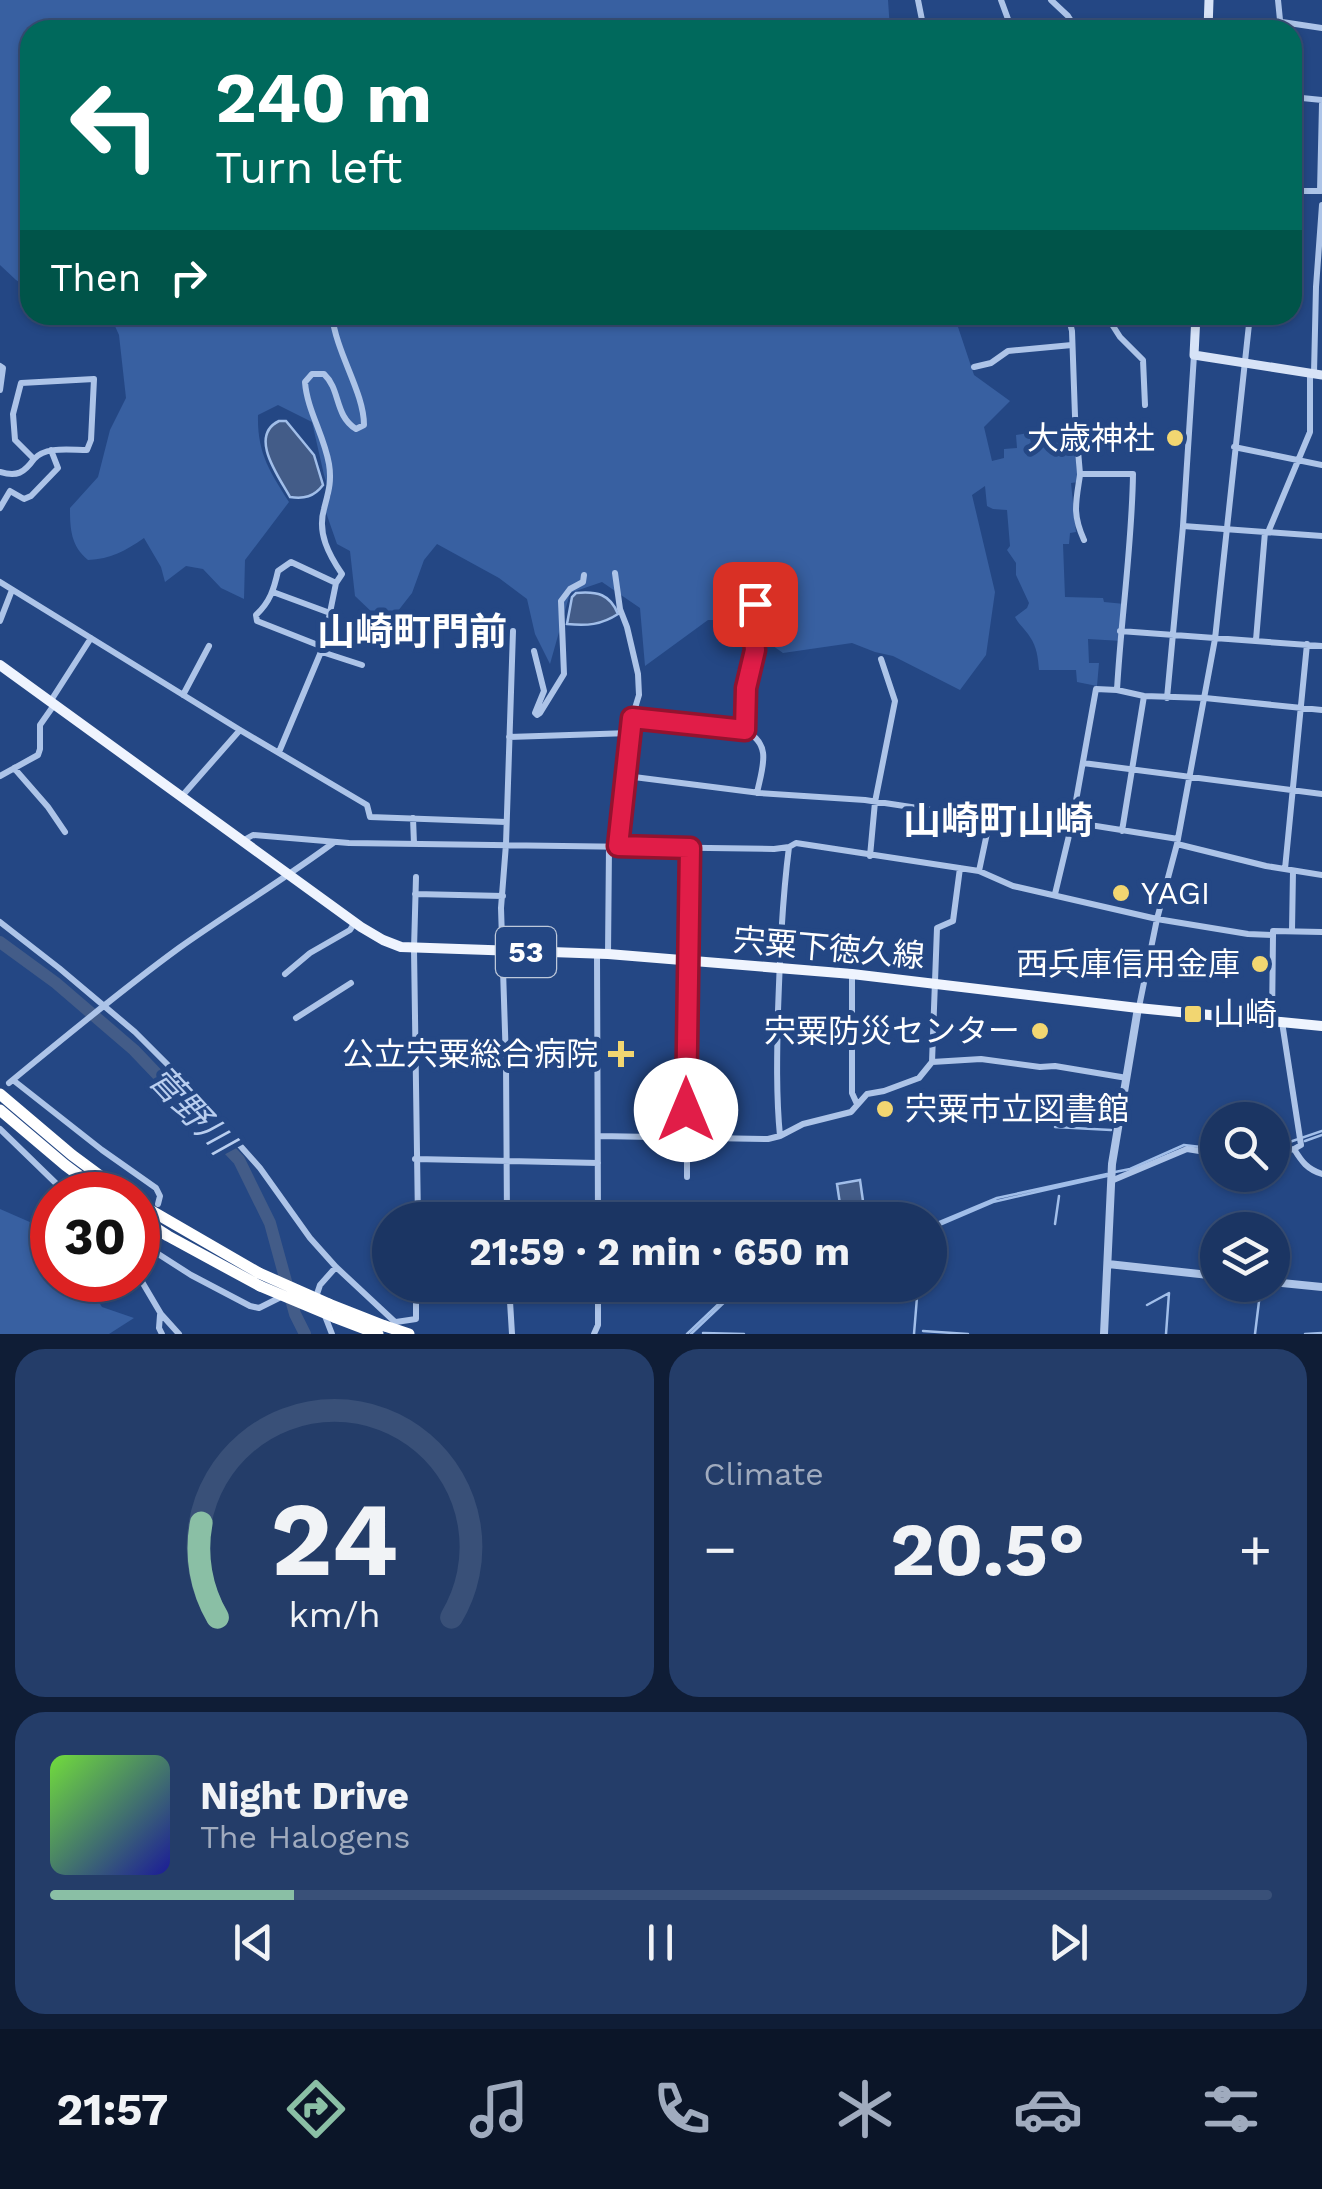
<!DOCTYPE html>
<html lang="en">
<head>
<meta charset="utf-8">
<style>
	body { margin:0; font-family:"Work Sans","Noto Sans JP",sans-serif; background:#243d69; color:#f1f3f6; height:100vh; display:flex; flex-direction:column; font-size:38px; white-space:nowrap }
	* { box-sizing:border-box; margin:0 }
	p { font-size:32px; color:#a0abbe }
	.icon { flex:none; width:55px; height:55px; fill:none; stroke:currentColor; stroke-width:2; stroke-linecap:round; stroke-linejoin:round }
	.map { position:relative; height:1334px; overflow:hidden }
	.details { display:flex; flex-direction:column; gap:15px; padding:15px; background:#0f1d36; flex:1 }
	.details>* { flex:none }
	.guide { position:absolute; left:20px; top:20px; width:1282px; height:305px; border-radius:30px; box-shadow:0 2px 8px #0004,0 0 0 2px #395078; background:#00695c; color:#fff; overflow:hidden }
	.fabs { position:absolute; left:1200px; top:1102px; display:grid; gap:20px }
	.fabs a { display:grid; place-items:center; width:90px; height:90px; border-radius:50%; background:#1b3563; box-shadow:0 2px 8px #0004,0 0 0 2px #395078; font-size:50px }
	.speed { position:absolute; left:30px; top:1172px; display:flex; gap:20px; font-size:50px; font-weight:700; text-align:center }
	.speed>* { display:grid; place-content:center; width:130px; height:130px; border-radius:50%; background:#1b3563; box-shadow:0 2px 8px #0004,0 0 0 2px #395078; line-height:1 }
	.speed .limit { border:15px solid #d22; background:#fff; color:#111 }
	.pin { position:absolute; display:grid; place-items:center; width:85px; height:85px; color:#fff; margin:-42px; border-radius:20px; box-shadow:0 5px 15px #0006 }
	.me { position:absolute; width:110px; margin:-55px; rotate:0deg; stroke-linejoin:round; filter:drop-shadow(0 0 8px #0008) }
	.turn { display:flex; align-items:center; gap:35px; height:210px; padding:0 30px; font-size:45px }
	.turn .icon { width:130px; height:130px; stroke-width:2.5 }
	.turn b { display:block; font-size:70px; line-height:85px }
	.then { display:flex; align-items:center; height:95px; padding:0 30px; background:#0003; gap:20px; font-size:38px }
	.big { font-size:75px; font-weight:700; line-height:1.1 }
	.details .card { flex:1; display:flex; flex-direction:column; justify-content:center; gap:15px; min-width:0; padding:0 35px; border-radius:30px; background:#243d69 }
	.details .dial { align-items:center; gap:0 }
	.dial svg { height:260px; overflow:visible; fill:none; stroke:#395078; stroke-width:7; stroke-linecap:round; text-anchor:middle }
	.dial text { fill:#f1f3f6; stroke:none }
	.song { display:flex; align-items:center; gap:30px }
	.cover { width:120px; height:120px; border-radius:15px; background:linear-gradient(135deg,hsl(100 70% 55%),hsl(240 70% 35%)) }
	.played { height:10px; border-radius:5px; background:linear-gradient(90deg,#8abfa5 20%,#395078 20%) }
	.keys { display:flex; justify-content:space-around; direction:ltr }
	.heat { display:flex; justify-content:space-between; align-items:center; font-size:55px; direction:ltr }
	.details .tiles { flex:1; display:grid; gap:15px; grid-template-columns:1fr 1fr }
	.card:last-child { grid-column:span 2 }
	.trip { position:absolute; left:372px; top:1202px; width:575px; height:100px; border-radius:50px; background:#1b3563; box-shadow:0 2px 8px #0004,0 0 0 2px #395078; font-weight:700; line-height:100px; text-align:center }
	.menu { display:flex; height:160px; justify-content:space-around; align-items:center; background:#0b1528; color:#a0abbe }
	.menu .icon { width:70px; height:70px }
	.menu .selected { color:#8abfa5 }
	.menu b { font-size:45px; color:#f1f3f6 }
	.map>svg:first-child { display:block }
</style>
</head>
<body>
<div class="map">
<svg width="1322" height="1334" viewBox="0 0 1322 1334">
	<rect width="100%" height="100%" fill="#244784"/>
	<path fill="#3860a1" d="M0,0H888L890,30H30V289L16,280L0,265Z
		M110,315H954L974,375L1010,401L984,427L992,461L1004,458V449L1017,448L1016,435L1029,433L1031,444L1074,442L1078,482L1071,483L1076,532L1070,533L1069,544H1063L1065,597L1103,598L1104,602L1125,604L1122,641L1088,639L1089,663H1099L1097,686L1077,682L1076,670H1039C1038,658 1037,647 1030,637C1025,629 1019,625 1015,617L1027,608L1029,603L1016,575V563L1007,550L1010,546L1007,510L993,509L987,506L985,486L972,495L995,592L986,655L960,690L893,656L875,652L852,643L783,653L737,620H708L645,666L640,608L602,582L570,593L550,664L535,634L527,599L499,578L437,544L424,560L412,593L394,616H376L355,596L350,551L337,544L323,504L331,496L324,475L312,422L278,405L258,415C257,453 270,472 289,502L245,560L244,599L221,588L203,569L186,566L165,582L161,567L144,538C125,551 111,559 88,560C71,546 70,529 70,508L98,477L110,430L126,398L119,335Z
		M0,1209L32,1223L52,1241V1280H85L102,1307L134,1318L109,1334H0Z"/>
	<path fill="#435c88" stroke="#a1bee9" stroke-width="2.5" d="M279,421H286L314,455L323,485C314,497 304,499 290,497C279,477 248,436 279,421Z
		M576,593C597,591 610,594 618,614C601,625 587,626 567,624L572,597Z
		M860,1180L864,1208L841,1211L837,1184Z"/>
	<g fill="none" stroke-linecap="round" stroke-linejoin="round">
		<path stroke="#a1bee9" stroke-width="2.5" d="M1055,1127L1111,1130
			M1305,1141L1322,1135
			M1272,1148L1322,1131
			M1115,1172L1130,1169L1184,1145L1218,1149
			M1055,1224L1059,1196
			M930,1226L997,1198L1107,1174
			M930,1229L993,1202L1107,1176
			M1147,1305L1169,1293L1166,1334
			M923,1331L968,1334
			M703,1333L744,1334
			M687,1334L726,1297L744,1285
			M691,1334L733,1294L750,1285
			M914,1334L918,1285
			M1255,1334L1261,1285
			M1305,1334L1322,1333"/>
		<path stroke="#435c88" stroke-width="12" d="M0,942L56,983L134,1050L239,1160L270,1223L295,1314L305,1334"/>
		<path stroke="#adc4e8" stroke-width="6" d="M918,0L924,30
			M1001,0L1012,30
			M1051,0L1068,16L1077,30
			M1278,0L1281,30
			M1282,22L1322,28
			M1292,97L1322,100
			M1292,191H1321
			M1320,191L1322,104
			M1068,315L1072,331L1075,416L1080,474H1133C1132,546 1121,618 1117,690
			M1106,315L1120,337L1143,360L1145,405
			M0,366L3,368L0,390
			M974,367L991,363L1008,351L1072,345
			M1314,373L1316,287L1322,205
			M94,379L91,440L87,450C70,450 46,446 34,459L15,440L13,414L21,383Z
			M1234,447L1322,465
			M0,472C17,477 24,473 34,459
			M1080,475C1076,502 1072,514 1084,540
			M0,508L10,491L24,499L31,496L58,468L51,450
			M1183,526L1322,536
			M1269,530L1310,432V373
			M615,573L620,609L627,627L638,674L639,695L632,718L618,846
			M0,582L240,730L367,805L370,817L506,822
			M273,592L330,613
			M0,621L12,590
			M1120,631L1322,646
			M1256,640L1265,532
			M323,647L257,621L256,615C270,602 274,589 278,571L291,562L336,583
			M534,651L544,691L535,713L537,715L540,713L564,674L561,601L570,589L583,582L584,575
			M322,652L362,665
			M183,695L209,646
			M1167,698L1183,526L1194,355
			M50,702L91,638
			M632,718L745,731C773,744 762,768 757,793
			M745,731L746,689L755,650L753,621L759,583L763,582
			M509,737L630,733
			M279,752L323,647L336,583L342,574C329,555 317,533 324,509C328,493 332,482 329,464C324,435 307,410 305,382L312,374H324C341,390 334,415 356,429L364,425C364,392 336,353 332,315
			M1083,763L1322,794
			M14,768L48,807L65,832
			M0,776L38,755L40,749V725L54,705
			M626,776L760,793L865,800L990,819L995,810L1178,839
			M182,796L240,730
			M413,818L414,844
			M1122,831L1144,696
			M244,840L253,835L349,843L774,849L789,847L796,843L979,871L1013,886L1157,919L1248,934L1273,935V931L1322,932
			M1177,844L1266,866L1322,875
			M870,856L875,802L895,701L881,659
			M1285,869L1307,644
			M979,871L990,819
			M416,877L414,949L418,1220
			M415,894L503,896
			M1055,894L1072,823L1096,689L1117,690L1144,696L1205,698L1322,710
			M0,922L59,968L135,1032L171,1068L260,1168L310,1238L336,1267L395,1322L399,1330
			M1292,930L1293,871
			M597,954L598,1220
			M608,954L609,847
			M285,974L310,953L350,930L355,922
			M852,974V1093L857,1104
			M1139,1007L1157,919L1177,844L1215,639L1250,315
			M296,1018L351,983
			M1272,1021L1273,935
			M1282,1022L1301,1145L1294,1149
			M932,1062L981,1059L1040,1067L1055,1066L1127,1078
			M13,1080L102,1150L156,1188L160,1196L158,1204
			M9,1083C65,1037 120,991 179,948C230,912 283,880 333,843
			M0,1129L68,1195
			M598,1136L768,1139L780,1136L803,1124L851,1112L867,1094L884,1091L919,1078L932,1062L937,928L953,921L960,868
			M780,1136C776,1095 777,1053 778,1011C780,956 782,902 789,847
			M1272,1153L1294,1149C1302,1162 1307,1169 1322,1174
			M415,1159L598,1163
			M687,1177V960L691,848
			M1111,1181L1187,1149L1218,1154
			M507,1220L506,1062L501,908L506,844L513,631
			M138,1236L141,1230
			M138,1241L191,1275L250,1306L259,1308L279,1298
			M138,1275L161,1314L179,1334
			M509,1285L512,1334
			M319,1300L317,1294L320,1285L336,1267
			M160,1315L159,1328L162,1334
			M325,1316L332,1334
			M396,1322L416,1319V1285
			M594,1334L598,1325V1285"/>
		<path stroke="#adc4e8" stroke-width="8" d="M1108,1264L1218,1276
			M1272,1282L1322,1287
			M1104,1334L1112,1164L1138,1008"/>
		<path stroke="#d7e3f7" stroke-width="9" d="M1208,30L1209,0
			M1196,315L1194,355L1322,375"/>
		<path stroke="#eff4fe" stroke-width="10" d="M0,665L361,927L383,940L401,947L608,954L852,974L1138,1008L1322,1026"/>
		<path stroke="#fff" stroke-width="11" d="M0,1094L72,1155L126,1195
			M0,1110L65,1165L105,1195
			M138,1203L259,1273
			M138,1217L168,1236L260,1286
			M329,1304L385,1326
			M334,1317L378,1334"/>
		<path stroke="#fff" stroke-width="11" d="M259,1273L329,1304
			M260,1286L334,1317
			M385,1326L409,1334"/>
	</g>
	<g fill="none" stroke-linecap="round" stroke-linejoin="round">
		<g stroke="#92132f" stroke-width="25">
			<path id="route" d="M686,1110L690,848L618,846L632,718L745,730L746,688L755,650L752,621L755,604"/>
		</g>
		<use href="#route" stroke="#e11d48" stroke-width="18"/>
	</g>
	<g fill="#f2d671" stroke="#244784" stroke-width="4">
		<circle cx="1175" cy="438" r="10"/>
		<circle cx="1121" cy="893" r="10"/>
		<circle cx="1260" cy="964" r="10"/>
		<rect x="1183" y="1004" width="20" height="20" rx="5"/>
		<circle cx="1040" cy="1031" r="10"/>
		<path d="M616 1039h10v10h10v10h-10v10h-10v-10h-10v-10h10z"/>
		<circle cx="885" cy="1109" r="10"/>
	</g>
	<g text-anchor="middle" stroke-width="10" stroke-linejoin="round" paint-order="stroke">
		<rect fill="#244784" stroke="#bdc8da" stroke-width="2.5" x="496" y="927" width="60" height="50" rx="8"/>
		<g font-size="30" font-weight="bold" fill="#fff">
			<text x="526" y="962">53</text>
		</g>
		<g font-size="32" fill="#fff" stroke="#244784" text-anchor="end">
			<text x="1155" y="449">大歳神社</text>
			<text x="1141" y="904" text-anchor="start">YAGI</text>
			<text x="1240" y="975">西兵庫信用金庫</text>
			<text x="1213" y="1025" text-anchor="start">山崎</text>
			<text x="1020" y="1042">宍粟防災センター</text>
			<text x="598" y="1065">公立宍粟総合病院</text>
			<text x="905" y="1120" text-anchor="start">宍粟市立図書館</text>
		</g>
		<g font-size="32" fill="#fff" stroke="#244784">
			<text transform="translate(829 948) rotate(5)" y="11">宍粟下徳久線</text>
		</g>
		<g font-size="35" font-style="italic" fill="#b9ceef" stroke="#244784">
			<text transform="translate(191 1110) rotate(47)" y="12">菅野川</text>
		</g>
		<g font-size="38" font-weight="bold" fill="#fff" stroke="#244784">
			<text x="412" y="645">山崎町門前</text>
			<text x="998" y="834">山崎町山崎</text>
		</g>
	</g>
</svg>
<div class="fabs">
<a><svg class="icon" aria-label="search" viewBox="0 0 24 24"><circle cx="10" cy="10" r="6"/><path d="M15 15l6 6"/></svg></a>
<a><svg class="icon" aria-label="layers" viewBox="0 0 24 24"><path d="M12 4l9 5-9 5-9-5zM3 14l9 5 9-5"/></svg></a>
</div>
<div class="speed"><div class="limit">30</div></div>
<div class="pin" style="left:755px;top:604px;background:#d93025"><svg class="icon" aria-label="arrive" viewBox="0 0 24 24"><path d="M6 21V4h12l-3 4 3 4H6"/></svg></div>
<svg class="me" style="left:686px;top:1110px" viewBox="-20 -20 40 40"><circle r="19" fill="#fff"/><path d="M0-13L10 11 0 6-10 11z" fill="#e11d48"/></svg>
<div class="trip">21:59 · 2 min · 650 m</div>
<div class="guide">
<div class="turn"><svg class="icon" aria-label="left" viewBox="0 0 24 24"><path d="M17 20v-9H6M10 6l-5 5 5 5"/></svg><div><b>240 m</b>Turn left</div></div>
<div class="then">Then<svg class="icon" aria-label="right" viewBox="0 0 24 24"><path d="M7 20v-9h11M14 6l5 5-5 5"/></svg></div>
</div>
</div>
<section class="details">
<div class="tiles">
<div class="card dial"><svg viewBox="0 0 100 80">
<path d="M14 69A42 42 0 1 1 86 69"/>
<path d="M14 69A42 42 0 0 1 9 40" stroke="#8abfa5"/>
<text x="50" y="56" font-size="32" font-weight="700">24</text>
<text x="50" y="72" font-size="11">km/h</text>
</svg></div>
<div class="card"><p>Climate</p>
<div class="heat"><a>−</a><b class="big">20.5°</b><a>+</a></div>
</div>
<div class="card">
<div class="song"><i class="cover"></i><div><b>Night Drive</b><p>The Halogens</p></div></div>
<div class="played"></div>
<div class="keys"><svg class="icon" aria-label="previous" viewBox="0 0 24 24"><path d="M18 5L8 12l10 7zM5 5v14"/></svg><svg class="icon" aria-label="pause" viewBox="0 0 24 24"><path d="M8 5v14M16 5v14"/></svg><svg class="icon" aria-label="next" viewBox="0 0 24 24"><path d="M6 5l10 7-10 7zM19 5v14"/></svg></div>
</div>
</div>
</section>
<nav class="menu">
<b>21:57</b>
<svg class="icon selected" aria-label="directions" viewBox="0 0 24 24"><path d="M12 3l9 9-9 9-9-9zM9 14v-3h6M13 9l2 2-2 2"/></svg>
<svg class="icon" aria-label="music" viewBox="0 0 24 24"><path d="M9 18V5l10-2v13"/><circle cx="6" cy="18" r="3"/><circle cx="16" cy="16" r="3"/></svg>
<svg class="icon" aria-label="phone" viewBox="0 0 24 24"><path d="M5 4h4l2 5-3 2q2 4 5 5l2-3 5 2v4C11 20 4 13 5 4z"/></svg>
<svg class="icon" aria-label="climate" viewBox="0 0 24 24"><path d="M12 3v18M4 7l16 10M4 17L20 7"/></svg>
<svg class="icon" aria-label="car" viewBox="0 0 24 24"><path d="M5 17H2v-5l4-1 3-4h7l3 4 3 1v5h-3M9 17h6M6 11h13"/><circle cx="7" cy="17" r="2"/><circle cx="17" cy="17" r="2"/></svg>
<svg class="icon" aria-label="filters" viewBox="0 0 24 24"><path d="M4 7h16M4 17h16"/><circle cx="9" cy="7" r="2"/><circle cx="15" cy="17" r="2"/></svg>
</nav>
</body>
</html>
